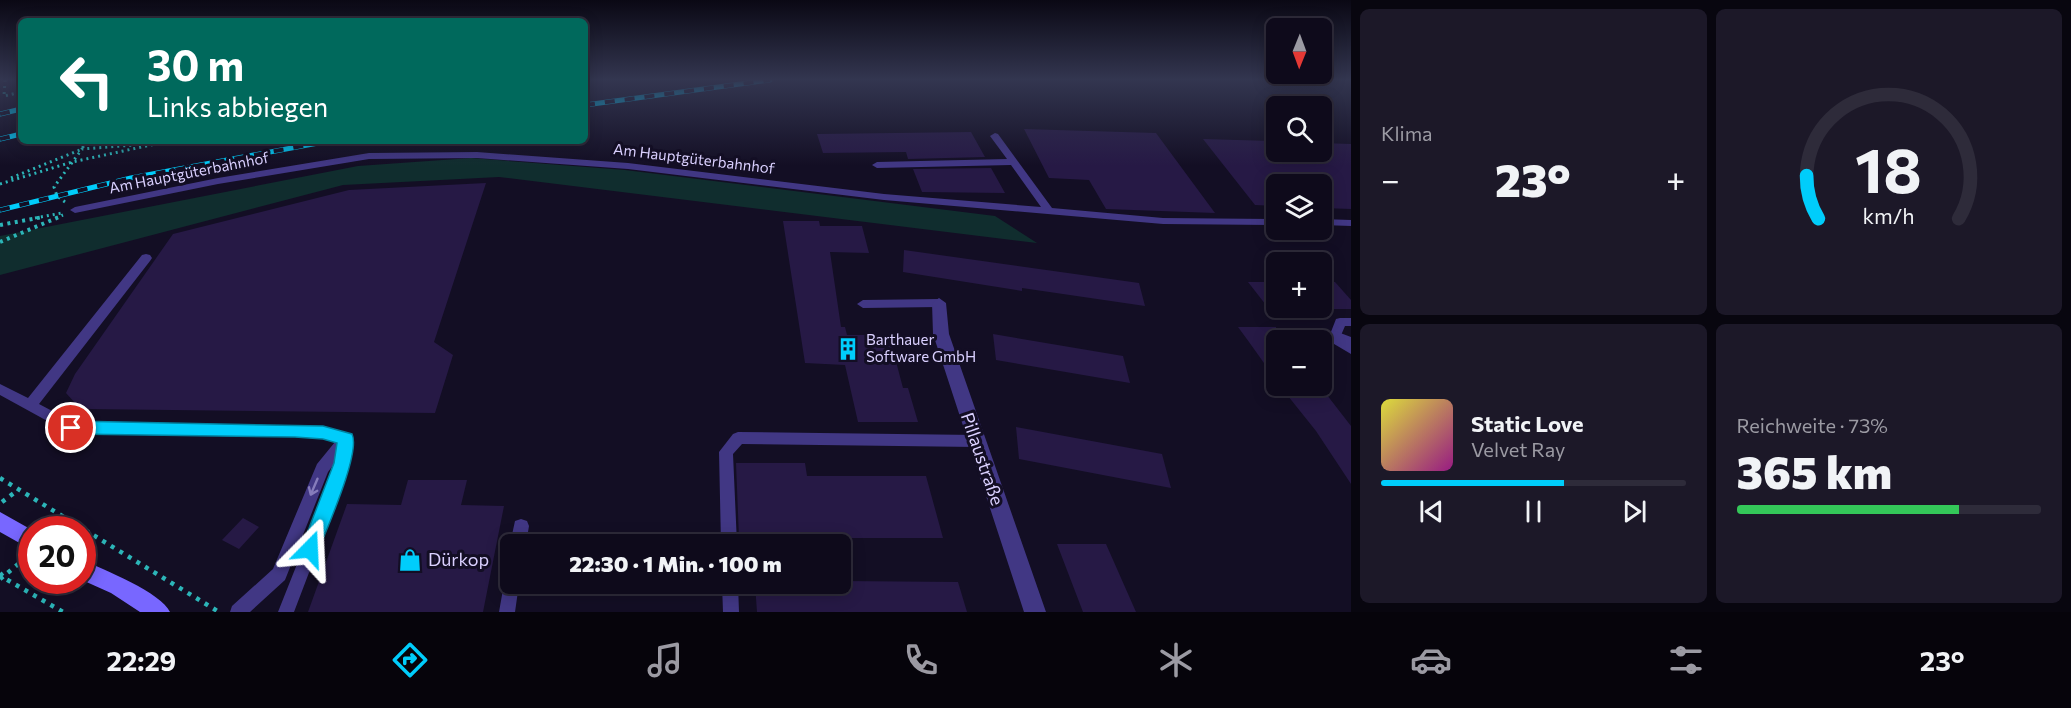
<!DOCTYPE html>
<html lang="de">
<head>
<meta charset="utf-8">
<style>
	body { margin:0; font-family:Commissioner,sans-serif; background:#1c1828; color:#f1f3f6; height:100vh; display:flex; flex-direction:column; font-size:22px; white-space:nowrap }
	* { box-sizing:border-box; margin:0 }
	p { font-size:20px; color:#9b9aa3 }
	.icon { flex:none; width:33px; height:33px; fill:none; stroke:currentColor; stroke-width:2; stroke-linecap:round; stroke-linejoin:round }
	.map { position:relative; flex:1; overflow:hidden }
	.panel { display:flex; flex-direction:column; gap:9px; padding:9px; background:#08060f; width:720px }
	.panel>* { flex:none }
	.hud { position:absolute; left:18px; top:18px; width:570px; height:126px; border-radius:9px; box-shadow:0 3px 15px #0003,0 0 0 2px #2e2b3a; background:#00695c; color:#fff; overflow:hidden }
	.needle { width:39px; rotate:181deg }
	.fabs { position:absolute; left:1266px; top:18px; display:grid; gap:12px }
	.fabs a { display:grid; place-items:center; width:66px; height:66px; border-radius:9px; background:#0e0a1b; box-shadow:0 3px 15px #0003,0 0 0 2px #2e2b3a; font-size:30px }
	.speed { position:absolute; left:18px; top:516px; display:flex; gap:12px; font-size:30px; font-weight:700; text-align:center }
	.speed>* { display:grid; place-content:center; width:78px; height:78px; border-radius:50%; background:#0e0a1b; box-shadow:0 3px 15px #0003,0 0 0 2px #2e2b3a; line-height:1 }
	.speed .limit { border:9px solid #d22; background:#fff; color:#111 }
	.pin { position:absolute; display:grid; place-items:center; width:51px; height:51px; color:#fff; margin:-26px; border:3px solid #fff; border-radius:50%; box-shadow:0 2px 6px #0007 }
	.me { position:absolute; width:66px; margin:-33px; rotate:21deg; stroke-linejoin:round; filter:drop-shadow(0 0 4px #0008) }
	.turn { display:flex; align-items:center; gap:21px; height:126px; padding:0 30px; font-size:27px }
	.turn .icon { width:78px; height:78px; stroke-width:2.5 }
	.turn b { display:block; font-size:42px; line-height:51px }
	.big { font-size:45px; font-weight:800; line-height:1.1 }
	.panel .widget { flex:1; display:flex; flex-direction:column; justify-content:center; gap:9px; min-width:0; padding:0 21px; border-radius:9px; background:#1c1828 }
	.panel .dial { align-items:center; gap:0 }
	.dial svg { height:156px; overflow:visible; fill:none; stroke:#2e2b3a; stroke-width:7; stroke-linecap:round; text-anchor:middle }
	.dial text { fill:#f1f3f6; stroke:none }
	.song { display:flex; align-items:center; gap:18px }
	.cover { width:72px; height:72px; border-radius:9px; background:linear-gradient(135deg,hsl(60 70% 55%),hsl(310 70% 35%)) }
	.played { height:6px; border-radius:3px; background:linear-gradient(90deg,#00cdfb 60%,#2e2b3a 60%) }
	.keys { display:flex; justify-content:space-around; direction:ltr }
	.heat { display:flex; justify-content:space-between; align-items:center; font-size:33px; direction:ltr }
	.charge { height:9px; border-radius:4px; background:linear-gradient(90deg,#34c759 73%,#2e2b3a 0) }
	.panel .tiles { flex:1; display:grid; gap:9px; grid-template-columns:repeat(2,1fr) }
	.trip { position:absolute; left:500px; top:534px; width:351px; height:60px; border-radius:9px; background:#0e0a1b; box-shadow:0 3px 15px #0003,0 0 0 2px #2e2b3a; font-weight:800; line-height:60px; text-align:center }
	.menu { display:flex; height:96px; justify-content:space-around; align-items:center; background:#06040b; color:#9b9aa3 }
	.menu .icon { width:42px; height:42px }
	.menu .current { color:#00cdfb }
	.menu b { font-size:27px; color:#f1f3f6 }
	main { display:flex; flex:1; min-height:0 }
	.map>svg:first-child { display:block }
</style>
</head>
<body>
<main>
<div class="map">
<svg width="1351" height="612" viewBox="0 0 1351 612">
	<rect width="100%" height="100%" fill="#130e24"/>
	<path fill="#102d2e" d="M471,158L625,170L995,216L1037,243L499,177L343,185L0,275V236L358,166Z"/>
	<path fill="#261945" d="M1024,129L1156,133L1215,213L1106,209L1089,180L1049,178Z
		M971,132L985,157L908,159L906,152L823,153L817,134Z
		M1203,139L1276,141V152H1322V143L1351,144V209L1322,208V184H1276V206L1255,205Z
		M991,168L1005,193L922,192L913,169Z
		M486,183L434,342L453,355L435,413L86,409L75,403L66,393L75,374L173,234L349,190Z
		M783,221H819L820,226H862L869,253L830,252L841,327H845L847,335H889L903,388H908L918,422H858L845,365L805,363Z
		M904,250L1139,283L1145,306L1022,288V291L903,272Z
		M1248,282H1276V318Z
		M1322,282H1335L1351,300V309H1322Z
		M1238,327H1276V380L1249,342Z
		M993,334L1123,356L1130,383L996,360Z
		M1280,386H1320L1351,426V484L1316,431Z
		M1016,427L1162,454L1171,488L1019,459Z
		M736,463H805L807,476H926L943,538H816L817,544H744L743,538H739Z
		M408,480H467L461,505L504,506L483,612H308L347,504L401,505Z
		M243,518L259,527L239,549L222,540Z
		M1057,544H1106L1136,612H1083Z
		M840,581L958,582L967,612H757L755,584H840Z"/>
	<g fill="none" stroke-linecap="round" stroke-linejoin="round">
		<path stroke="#2cb5b8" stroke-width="3" stroke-dasharray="2 4" stroke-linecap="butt" d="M5,80L4,96L21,92
			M11,178L82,149L86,141
			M0,184L72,162L165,142
			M65,202L57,196L54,187L82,149L134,145
			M35,218L62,213
			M56,218L63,215"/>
		<path stroke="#2cb5b8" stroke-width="4" stroke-dasharray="3 4.5" stroke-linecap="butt" d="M0,225L43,217
			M0,242L59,217"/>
		<path stroke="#2cb5b8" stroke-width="4.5" stroke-dasharray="4 6" stroke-linecap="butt" d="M0,478L219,612
			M2,502L18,490
			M59,530L70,520
			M0,573L4,578L63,612
			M0,579L27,557"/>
		<path fill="#413784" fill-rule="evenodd" d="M995,133L998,134L1052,208L1163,218L1276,219V225L1163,224L884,200L628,169L477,158L369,159L218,184L75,213L70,210L75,207L218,178L369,153L477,152L628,163L884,194L1041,207L1011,165L877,168L872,165L877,162L1007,159L990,136Z
			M1322,219L1351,220V226L1322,225Z
			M146,254L150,255L152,258L150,261L39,404L73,422L323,426L351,435L353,449L342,486L294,612H278L328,486L334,464L328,472L285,580L250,612H230L232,606L273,569L317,464L335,442L323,438L295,437L71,434L0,395V384L28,398L142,255Z
			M939,299L945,303L939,307L863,308L857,304L863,300Z
			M1340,318H1351V326H1345L1339,340H1331L1329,337L1336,319Z
			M738,432L976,435L981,437L983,441L981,445L976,447L742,444L733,454L737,544H721L719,452L733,434Z
			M521,519L527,521L529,526L526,544H510L515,521Z
			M510,576V584H519L515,612H499L505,578Z
			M722,584H738L739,612H723Z"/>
		<path fill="#413784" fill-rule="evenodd" d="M939,298L946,303L949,334L1046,612H1024L933,334L932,303Z
			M1335,331L1351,337V354L1329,341L1327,337L1329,333Z"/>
		<path fill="#7867ff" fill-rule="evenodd" d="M0,512L32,530V550L0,532Z
			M82,560C103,569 162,593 170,612H140L111,593L82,580Z"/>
		<g stroke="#00cdfb" stroke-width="5">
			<path id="rail" d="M585,105L770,80
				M0,114L21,109
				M0,139L21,134
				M0,210L131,178L329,141"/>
		</g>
		<use href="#rail" stroke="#130e24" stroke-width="4" stroke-dasharray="10" stroke-linecap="butt"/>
	</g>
	<defs><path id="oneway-shaft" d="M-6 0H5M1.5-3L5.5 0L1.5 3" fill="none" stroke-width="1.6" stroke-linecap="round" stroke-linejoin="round" transform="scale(1.5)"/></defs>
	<use stroke="#867cbb" href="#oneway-shaft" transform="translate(314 487) rotate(113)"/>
	<linearGradient id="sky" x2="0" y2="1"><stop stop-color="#0a0814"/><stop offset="0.48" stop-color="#333650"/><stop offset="1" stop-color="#333650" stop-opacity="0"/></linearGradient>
	<rect width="1351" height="166" fill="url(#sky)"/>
	<path fill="#00cdfb" stroke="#0085a3" stroke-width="1.5" d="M71,421L323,426L352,434C361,452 327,528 319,549L317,555L310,558L304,555L301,549L334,463L337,443L323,439L295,437L71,434L65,432L63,428L65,423Z"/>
	<defs>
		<g id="building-bare" transform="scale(1.8)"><path d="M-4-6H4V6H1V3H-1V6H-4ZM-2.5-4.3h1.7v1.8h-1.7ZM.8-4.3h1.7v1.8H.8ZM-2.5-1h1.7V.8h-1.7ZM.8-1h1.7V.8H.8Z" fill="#00cdfb" stroke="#130e24" stroke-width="2.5" paint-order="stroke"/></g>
		<g id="shop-bare" transform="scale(1.8)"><path d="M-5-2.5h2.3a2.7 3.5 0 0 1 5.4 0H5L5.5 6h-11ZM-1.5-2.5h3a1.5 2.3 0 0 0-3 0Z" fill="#00cdfb" stroke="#130e24" stroke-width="2.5" paint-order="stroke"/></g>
	</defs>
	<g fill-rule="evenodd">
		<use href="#building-bare" x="848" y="349"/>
		<use href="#shop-bare" x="410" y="560"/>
	</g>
	<g text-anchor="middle" stroke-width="6" stroke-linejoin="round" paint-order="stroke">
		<g font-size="15" fill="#dad0ff" stroke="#130e24">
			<text transform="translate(694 159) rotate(7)" y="5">Am Hauptgüterbahnhof</text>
			<text transform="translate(189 173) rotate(-11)" y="5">Am Hauptgüterbahnhof</text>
		</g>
		<g font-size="15" fill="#dad0ff" stroke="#130e24" text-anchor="start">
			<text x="866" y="345">Barthauer<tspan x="866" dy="17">Software GmbH</tspan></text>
		</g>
		<g font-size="18" fill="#dad0ff" stroke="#130e24">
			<text transform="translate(982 459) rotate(71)" y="6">Pillaustraße</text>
		</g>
		<g font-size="18" fill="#dad0ff" stroke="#130e24" text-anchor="start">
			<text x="428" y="566">Dürkop</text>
		</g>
	</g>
</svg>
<div class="fabs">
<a><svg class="needle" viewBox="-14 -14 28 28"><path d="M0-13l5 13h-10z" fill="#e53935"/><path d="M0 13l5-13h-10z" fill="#9b9aa3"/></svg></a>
<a><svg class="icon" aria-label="search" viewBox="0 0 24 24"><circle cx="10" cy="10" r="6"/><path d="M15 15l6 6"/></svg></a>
<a><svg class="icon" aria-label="layers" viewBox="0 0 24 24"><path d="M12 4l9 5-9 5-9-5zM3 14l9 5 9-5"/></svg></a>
<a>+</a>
<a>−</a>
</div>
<div class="speed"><div class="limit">20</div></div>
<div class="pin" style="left:71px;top:428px;background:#d93025"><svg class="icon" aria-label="arrive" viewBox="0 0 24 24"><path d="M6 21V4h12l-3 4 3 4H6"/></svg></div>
<svg class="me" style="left:310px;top:549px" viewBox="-20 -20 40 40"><path d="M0-17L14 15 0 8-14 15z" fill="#00cdfb" stroke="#fff" stroke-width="4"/></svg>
<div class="trip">22:30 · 1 Min. · 100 m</div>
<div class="hud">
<div class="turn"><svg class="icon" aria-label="left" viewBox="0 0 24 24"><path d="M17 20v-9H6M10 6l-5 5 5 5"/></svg><div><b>30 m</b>Links abbiegen</div></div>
</div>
</div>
<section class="panel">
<div class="tiles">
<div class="widget"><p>Klima</p>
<div class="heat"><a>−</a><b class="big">23°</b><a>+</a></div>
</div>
<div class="widget dial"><svg viewBox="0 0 100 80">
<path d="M14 69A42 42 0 1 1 86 69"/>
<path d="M14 69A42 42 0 0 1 8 47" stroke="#00cdfb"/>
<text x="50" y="56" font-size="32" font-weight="700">18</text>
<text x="50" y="72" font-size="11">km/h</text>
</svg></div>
<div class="widget">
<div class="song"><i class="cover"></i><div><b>Static Love</b><p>Velvet Ray</p></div></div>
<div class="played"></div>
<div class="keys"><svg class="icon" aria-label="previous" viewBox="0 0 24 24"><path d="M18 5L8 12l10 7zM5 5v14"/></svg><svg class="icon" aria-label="pause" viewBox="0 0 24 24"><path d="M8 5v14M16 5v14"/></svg><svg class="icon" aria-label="next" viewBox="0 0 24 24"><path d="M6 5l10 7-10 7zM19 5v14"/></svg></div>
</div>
<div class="widget"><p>Reichweite · 73%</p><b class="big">365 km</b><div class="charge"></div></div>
</div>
</section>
</main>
<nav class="menu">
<b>22:29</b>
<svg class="icon current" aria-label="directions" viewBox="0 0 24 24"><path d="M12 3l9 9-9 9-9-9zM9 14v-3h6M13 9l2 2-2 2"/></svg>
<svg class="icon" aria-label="music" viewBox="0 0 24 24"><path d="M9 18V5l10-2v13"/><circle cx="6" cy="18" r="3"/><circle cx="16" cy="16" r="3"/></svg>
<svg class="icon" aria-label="phone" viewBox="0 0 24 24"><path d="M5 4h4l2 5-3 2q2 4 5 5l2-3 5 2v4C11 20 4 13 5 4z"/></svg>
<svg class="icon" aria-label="climate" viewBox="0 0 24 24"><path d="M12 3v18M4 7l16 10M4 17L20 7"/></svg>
<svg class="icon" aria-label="car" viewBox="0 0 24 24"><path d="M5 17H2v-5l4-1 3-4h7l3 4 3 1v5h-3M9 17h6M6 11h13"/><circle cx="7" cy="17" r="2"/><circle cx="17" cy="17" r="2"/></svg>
<svg class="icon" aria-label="filters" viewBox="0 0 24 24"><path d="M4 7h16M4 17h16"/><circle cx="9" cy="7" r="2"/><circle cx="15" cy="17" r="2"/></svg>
<b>23°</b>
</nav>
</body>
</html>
